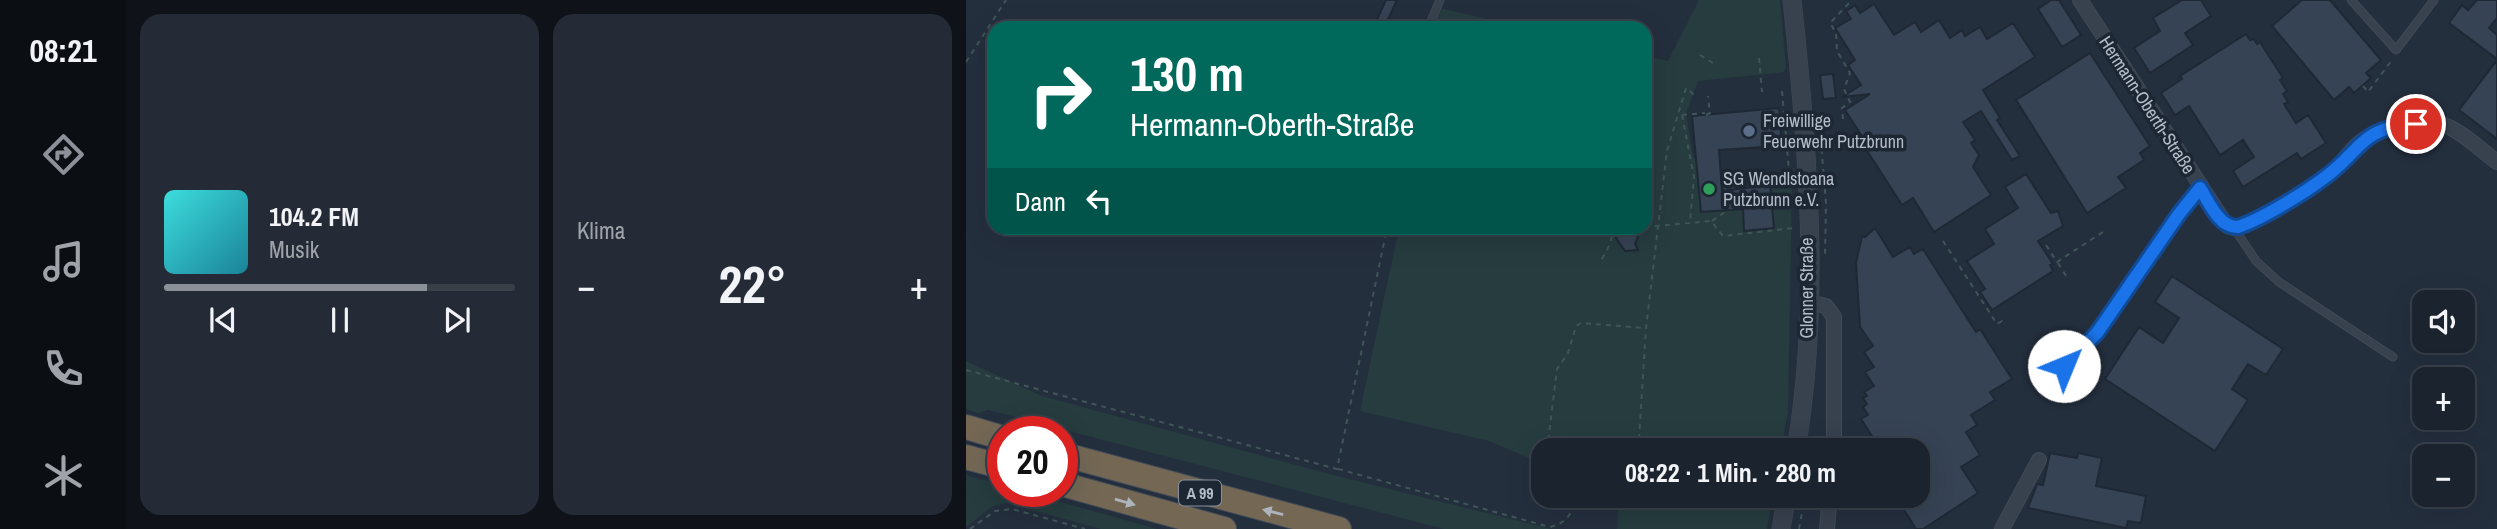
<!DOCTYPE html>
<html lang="de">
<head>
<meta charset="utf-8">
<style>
	body { margin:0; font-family:"Archivo Narrow",sans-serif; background:#242b36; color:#f1f3f6; height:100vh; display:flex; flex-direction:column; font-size:26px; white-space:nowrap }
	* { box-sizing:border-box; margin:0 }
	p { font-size:23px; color:#a0a4aa }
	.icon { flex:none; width:38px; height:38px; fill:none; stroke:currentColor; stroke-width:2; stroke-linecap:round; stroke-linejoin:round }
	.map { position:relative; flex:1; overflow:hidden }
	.panel { display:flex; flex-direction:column; gap:14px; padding:14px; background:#0f1319; width:840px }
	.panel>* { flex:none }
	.top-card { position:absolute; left:21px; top:21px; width:665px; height:214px; border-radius:21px; box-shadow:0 7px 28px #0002,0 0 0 2px #39404a; background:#00695c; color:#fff; overflow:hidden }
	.buttons { position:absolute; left:1446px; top:290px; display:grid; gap:14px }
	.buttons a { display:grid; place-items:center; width:63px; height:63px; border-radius:14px; background:#1b232e; box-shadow:0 7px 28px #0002,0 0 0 2px #39404a; font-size:35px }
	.speed { position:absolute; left:21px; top:416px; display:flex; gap:14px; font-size:35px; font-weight:700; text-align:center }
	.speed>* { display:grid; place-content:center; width:91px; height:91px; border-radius:50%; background:#1b232e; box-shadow:0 7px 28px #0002,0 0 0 2px #39404a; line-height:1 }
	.speed .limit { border:10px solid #d22; background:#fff; color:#111 }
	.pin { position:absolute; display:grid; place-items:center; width:60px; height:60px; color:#fff; margin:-30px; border:4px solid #fff; border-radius:50%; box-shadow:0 2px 7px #0007 }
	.me { position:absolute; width:77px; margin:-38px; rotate:45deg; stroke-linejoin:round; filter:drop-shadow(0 0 5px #0008) }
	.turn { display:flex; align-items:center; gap:24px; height:147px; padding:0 28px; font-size:32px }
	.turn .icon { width:91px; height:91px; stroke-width:2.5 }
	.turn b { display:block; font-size:49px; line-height:60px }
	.then { display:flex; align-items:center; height:66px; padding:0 28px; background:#0003; gap:14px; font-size:26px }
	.big { font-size:52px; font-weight:700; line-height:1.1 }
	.panel .widget { flex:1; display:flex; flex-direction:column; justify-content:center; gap:10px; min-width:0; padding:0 24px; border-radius:21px; background:#242b36 }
	.song { display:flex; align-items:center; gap:21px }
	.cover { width:84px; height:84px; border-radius:10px; background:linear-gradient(135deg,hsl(180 70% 55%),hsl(190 70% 35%)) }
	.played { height:7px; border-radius:4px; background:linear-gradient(90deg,#8c9099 75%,#39404a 75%) }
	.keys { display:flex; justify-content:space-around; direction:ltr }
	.heat { display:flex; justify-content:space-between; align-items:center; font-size:38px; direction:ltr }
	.panel .tiles { flex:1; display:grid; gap:14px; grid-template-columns:repeat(2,1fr) }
	.trip { position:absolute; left:565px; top:438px; width:399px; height:70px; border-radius:21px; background:#1b232e; box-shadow:0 7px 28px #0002,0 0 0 2px #39404a; font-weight:700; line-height:70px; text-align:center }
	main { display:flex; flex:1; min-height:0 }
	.menu { display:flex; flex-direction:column; width:126px; justify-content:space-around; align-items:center; background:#0b0e12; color:#a0a4aa }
	.menu .icon { width:49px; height:49px }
	.menu .current { color:#8c9099 }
	.menu b { font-size:32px; color:#f1f3f6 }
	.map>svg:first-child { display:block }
</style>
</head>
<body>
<main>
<nav class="menu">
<b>08:21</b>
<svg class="icon current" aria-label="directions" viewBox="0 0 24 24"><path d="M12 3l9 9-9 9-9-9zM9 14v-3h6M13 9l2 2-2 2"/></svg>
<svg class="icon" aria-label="music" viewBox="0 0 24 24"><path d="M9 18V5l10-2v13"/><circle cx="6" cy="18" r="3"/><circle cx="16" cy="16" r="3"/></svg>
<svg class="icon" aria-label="phone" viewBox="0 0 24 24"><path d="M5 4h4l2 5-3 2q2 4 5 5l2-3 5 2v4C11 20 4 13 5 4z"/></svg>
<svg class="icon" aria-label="climate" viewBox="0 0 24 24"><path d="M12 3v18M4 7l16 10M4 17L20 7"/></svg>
</nav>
<section class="panel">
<div class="tiles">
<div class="widget">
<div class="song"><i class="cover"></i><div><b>104.2 FM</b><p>Musik</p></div></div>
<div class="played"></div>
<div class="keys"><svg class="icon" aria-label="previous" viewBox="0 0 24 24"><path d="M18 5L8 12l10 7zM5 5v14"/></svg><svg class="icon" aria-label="pause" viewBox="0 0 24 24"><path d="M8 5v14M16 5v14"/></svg><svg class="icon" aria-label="next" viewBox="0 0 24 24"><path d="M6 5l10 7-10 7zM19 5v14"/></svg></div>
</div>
<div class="widget"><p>Klima</p>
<div class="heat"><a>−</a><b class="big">22°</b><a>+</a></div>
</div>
</div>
</section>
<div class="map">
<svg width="1531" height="529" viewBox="0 0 1531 529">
	<rect width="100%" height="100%" fill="#242f3e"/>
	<path fill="#263c3f" d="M733,0H814L820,67L818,72L732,81L720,113L727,158H731L756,188L826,181L822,412L815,450H578L577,464L523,441L394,411L433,228H679V56L702,61Z
		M474,8L560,28H467Z
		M0,361L76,396L363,474L585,529H478L22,410L12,413L0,409Z
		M0,475L37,485V492H59L191,529H135L40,503L27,506L0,527Z
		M654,495H807L801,529H651Z"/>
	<path fill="#364354" stroke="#1f2835" stroke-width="2" d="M420,0H431L418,28H407Z
		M1085,0H1093L1115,35L1096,47L1072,9Z
		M1216,0H1235L1245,16L1219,33L1227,45L1184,73L1168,48L1194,31L1187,18Z
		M1336,0H1364L1415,60L1400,73L1405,78L1388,93L1383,87L1368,100L1306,26Z
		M1511,0H1531V18L1523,28L1531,35V59L1483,23L1496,5L1502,10Z
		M908,4L928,35L949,22L955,32L973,20L984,38L996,30L999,36L1014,27L1021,39L1047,23L1069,57L1017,90L1034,118L1031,120L1054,156L1046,160L1015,111L997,122L1009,140L1005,143L1013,155L1007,167L1025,195L968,232L947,198L936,205L898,146L901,144L879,110L904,94L876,97L895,85L882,65L889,60L869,28L885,19L880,11L885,8L889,5L894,13Z
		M1280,34L1284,40L1288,39L1291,44L1294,42L1317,78L1314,80L1321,91L1317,94L1322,102L1318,104L1330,123L1342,115L1360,143L1335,159L1331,153L1277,187L1267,171L1288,157L1277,140L1254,155L1223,106L1209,115L1195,93L1216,79L1214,76Z
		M1124,53L1184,146L1174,153L1178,160L1152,177L1160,188L1121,213L1050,100Z
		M1531,60V139L1493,110Z
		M867,74L870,98L857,99L854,75Z
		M813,108L816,146L753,150L756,191L804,185L808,228L778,231L777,209L735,212L726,116Z
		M1060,174L1085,213L1092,211L1097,226L1072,241L1087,264L1084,265L1087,271L1026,310L1014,292L1019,289L1001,261L1028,244L1019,229L1052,208L1039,187Z
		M655,228L660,231H667L672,237L669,244L672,250L659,251L650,238Z
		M909,228L927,257L944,247L948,254L957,249L1010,332L1014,329L1046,379L1024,392L1029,400L1005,415L1011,425L1000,432L1014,455L995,467L1012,493L957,529H950L935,505L931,508L923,495H952V450H915L895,419L902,415L897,407L901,404L897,398L901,396L898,392L908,386L899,372L908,367L898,352L907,346L894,327L890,263L896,236L899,237Z
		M1206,276L1317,349L1300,375L1282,364L1266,389L1282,400L1249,451L1139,379L1173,327L1197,343L1213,318L1189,302Z
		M1084,453L1111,458L1112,453L1136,458L1130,486L1180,496L1175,523L1162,521L1160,528L1062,508L1071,484L1077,485Z"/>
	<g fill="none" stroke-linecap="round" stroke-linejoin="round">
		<g stroke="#414a57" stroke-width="9">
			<path id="service" d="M1385,0L1430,50L1468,0
				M462,28L474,0
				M1268,228L1290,261L1313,282L1427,357
				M1098,366L1131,333L1213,214L1234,188"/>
		</g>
		<g stroke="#414a57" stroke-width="16">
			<path id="minor" d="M1114,0L1261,226L1268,228L1279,225C1305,210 1333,196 1358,179C1372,169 1380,155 1392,144C1410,128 1461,116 1483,127C1500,135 1516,151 1531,162
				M843,302L860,306L868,317V450
				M861,529L864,495
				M1036,529L1073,460"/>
		</g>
		<g stroke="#414a57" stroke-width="19">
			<path id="tertiary" d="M826,0C842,148 855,302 830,450
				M815,529L821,495"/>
		</g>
		<g stroke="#434c59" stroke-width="26">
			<path id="motorway" d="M0,427L37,438
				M96,454L373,529
				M0,457L37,467
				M96,484L258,529"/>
		</g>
		<path stroke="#3f5557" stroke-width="2" stroke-dasharray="5 5" stroke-linecap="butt" d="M734,55L747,63
			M793,58L796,92
			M0,62L40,0
			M1397,86L1402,92L1426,60
			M816,91L823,171
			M716,115L728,177L724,222
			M716,115L739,113
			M740,115L744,113L742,96
			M853,119L860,203L859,257
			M877,119L876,108L884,102L878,89L884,73L871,51L870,33L864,23L886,0
			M759,177L760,191
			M746,221L762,210
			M679,227L745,221L757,236L828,228
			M663,228H665
			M977,241L1031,324L1036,321L1039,325
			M1080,245L1091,262L1140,230
			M636,259L644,244L648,228
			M1092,263L1102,279
			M0,370L371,469L421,228
			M673,439L680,328L701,151L720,88L731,97
			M581,450L591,369L602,353L610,326L615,323L679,328
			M846,450L847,443
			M372,469L584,527C601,523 609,512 607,495
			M4,529L29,511L46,509L119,529
			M833,529L839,495"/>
		<use href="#service" stroke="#38414e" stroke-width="7"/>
		<use href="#minor" stroke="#38414e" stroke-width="14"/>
		<use href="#tertiary" stroke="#38414e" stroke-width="18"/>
		<use href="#motorway" stroke="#746855" stroke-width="24"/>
	</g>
	<defs><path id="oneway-solid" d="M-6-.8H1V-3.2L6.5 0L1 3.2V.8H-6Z" transform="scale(1.75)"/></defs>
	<g fill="#aeb4bd">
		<use href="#oneway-solid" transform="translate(159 502) rotate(16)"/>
		<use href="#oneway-solid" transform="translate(307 512) rotate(-166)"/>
	</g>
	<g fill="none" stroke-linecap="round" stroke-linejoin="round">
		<g stroke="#114b97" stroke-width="18">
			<path id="route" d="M1098,366L1131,333L1213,214L1234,188C1243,202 1253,228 1272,227C1296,219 1338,193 1358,178C1397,150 1392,128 1450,124"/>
		</g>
		<use href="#route" stroke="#1a73e8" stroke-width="12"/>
	</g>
	<circle fill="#5c6f8a" stroke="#1d2633" stroke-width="2.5" cx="783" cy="131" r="7"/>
	<circle fill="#2e9e5b" stroke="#1d2633" stroke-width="2.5" cx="743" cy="189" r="7"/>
	<g text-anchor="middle" stroke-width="7" stroke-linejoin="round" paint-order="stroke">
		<rect fill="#1d2633" stroke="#878f9c" stroke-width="2" x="213" y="480.5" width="42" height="25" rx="5"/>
		<g font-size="16" font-weight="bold" fill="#b4bcc9">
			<text x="234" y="499">A 99</text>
		</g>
		<g font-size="18" fill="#b4bcc9" stroke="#1d2633">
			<text transform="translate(1181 105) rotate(57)" y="6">Hermann-Oberth-Straße</text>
			<text transform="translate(841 288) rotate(-90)" y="6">Glonner Straße</text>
		</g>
		<g font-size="18" fill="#b4bcc9" stroke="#1d2633" text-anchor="start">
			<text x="797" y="127">Freiwillige<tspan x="797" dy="21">Feuerwehr Putzbrunn</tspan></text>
			<text x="757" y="185">SG Wendlstoana<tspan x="757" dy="21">Putzbrunn e.V.</tspan></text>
		</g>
	</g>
</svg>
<div class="buttons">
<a><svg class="icon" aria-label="sound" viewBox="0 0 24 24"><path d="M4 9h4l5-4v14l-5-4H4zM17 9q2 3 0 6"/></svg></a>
<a>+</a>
<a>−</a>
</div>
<div class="speed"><div class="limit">20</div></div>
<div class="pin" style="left:1450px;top:124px;background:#d93025"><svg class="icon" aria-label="arrive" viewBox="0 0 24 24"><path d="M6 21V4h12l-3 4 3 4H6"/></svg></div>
<svg class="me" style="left:1098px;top:366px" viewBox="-20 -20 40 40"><circle r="19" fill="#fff"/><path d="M0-13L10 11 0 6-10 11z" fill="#1a73e8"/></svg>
<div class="trip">08:22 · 1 Min. · 280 m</div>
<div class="top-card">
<div class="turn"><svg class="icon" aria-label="right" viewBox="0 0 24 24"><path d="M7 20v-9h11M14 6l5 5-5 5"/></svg><div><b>130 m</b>Hermann-Oberth-Straße</div></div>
<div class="then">Dann<svg class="icon" aria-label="left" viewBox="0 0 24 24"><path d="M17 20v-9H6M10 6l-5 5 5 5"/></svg></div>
</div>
</div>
</main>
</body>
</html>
